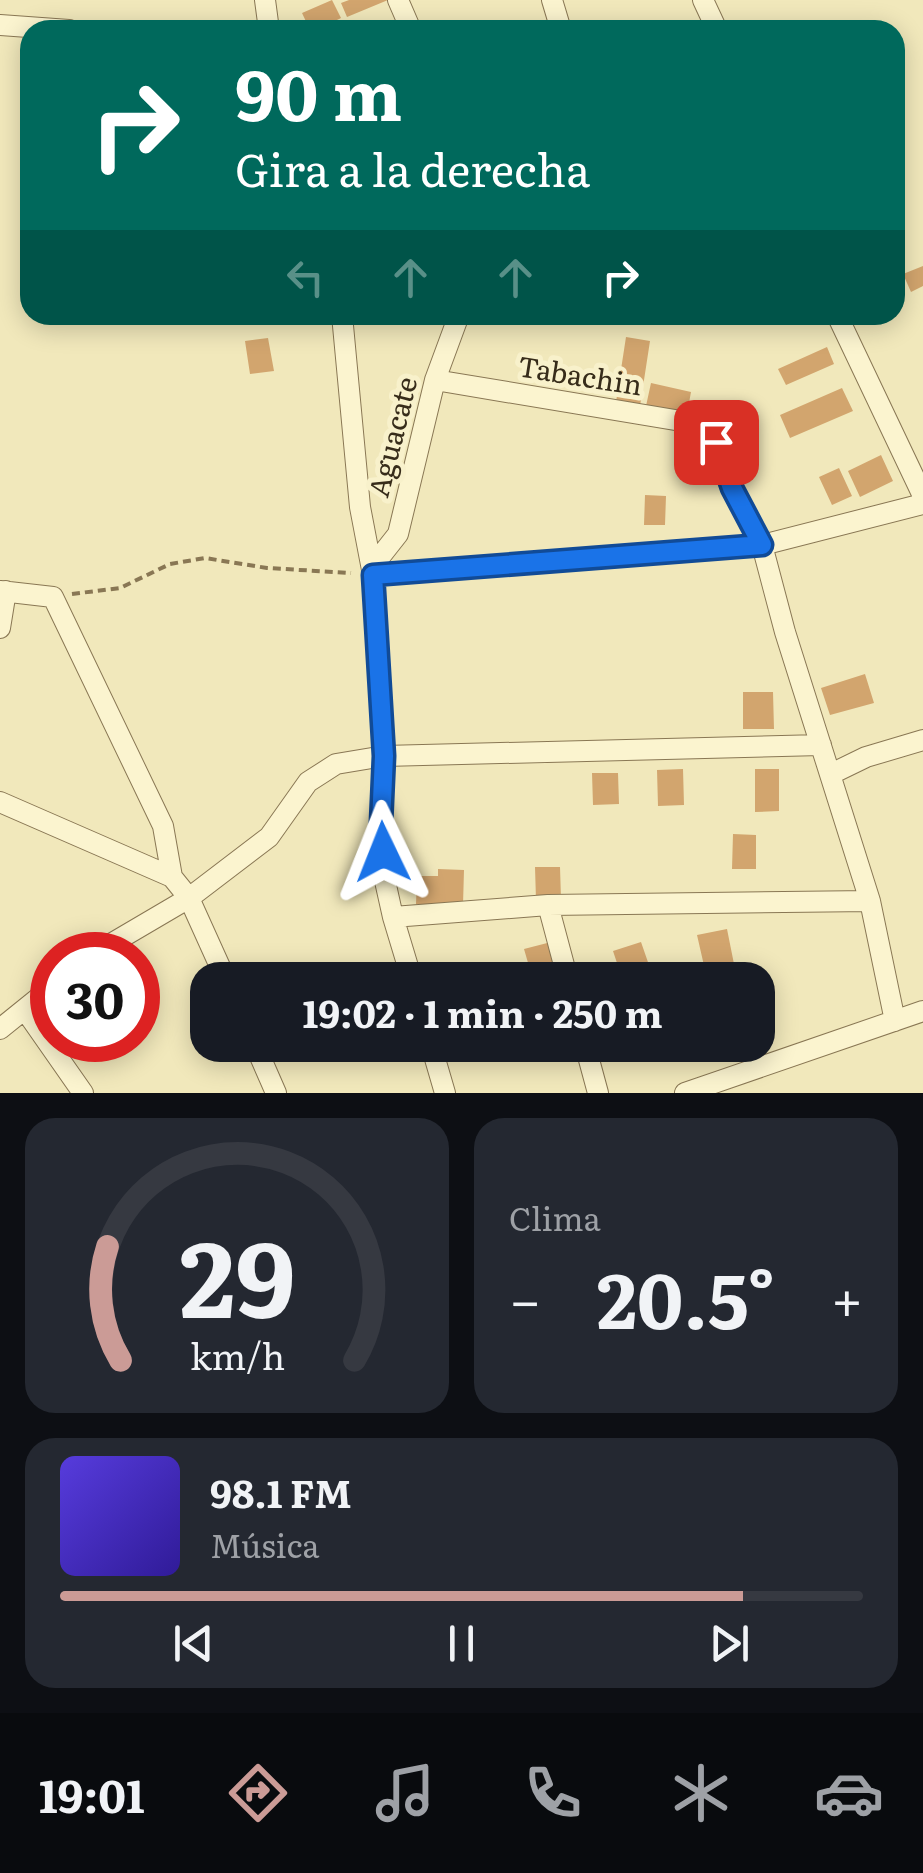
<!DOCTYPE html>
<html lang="es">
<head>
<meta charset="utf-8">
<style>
	body { margin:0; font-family:Literata,serif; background:#242831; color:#f1f3f6; height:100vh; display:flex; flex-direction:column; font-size:38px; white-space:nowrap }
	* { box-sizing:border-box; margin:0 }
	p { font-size:32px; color:#9ea1a6 }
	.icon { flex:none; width:55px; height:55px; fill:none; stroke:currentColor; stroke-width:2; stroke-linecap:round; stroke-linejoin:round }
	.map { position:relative; height:1093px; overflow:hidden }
	.panel { display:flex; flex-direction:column; gap:25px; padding:25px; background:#0d0f14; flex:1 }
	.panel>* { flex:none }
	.banner { position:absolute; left:20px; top:20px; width:885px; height:305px; border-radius:30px; box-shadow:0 5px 25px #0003; background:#00695c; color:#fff; overflow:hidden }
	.speed { position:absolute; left:30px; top:932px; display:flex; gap:20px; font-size:50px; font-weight:700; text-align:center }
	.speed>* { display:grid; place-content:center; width:130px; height:130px; border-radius:50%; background:#171b24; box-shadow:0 5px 25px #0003; line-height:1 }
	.speed .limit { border:15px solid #d22; background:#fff; color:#111 }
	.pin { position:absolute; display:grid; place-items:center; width:85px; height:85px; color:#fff; margin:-42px; border-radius:20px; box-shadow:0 5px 15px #0006 }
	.me { position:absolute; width:110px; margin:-55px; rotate:358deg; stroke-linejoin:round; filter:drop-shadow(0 0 8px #0008) }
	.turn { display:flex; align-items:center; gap:35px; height:210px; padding:0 50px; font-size:45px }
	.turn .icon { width:130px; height:130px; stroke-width:2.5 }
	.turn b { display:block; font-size:70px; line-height:85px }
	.lanes { display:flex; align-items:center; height:95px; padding:0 50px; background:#0003; justify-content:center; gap:50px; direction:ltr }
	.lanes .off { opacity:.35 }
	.big { font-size:75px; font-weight:700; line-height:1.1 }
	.panel .widget { flex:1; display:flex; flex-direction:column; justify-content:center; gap:15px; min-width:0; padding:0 35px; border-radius:30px; background:#242831 }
	.panel .dial { align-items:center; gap:0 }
	.dial svg { height:260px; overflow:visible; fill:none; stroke:#363941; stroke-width:7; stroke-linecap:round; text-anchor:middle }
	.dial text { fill:#f1f3f6; stroke:none }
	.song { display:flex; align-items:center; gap:30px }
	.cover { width:120px; height:120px; border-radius:15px; background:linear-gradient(135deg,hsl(250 70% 55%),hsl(250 70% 35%)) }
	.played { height:10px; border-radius:5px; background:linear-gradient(90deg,#cb9b96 85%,#363941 85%) }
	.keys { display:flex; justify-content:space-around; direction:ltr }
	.heat { display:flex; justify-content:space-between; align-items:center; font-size:55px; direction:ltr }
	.panel .tiles { flex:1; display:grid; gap:25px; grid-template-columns:1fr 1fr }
	.widget:last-child { grid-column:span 2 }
	.trip { position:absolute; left:190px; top:962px; width:585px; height:100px; border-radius:30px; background:#171b24; box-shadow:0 5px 25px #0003; font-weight:700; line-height:100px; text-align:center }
	.tab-bar { display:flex; height:160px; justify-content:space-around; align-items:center; background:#090b0e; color:#9ea1a6 }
	.tab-bar .icon { width:70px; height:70px }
	.tab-bar .current { color:#cb9b96 }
	.tab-bar b { font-size:45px; color:#f1f3f6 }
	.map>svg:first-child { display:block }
</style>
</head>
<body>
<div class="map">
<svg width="923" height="1093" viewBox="0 0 923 1093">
	<rect width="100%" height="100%" fill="#f1e8bb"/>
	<path fill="#d2a56e" d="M332,0L341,18L331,23L335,30H310L302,13Z
		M349,0H388L347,17L341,3Z
		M923,266V286L911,292L903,274Z
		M626,337L650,341L640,406L616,402Z
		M268,338L274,371L250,374L245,341Z
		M827,347L834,364L786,385L778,369Z
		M651,383L691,392L687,414L646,406Z
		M842,388L853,411L790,438L780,415Z
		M881,455L893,481L860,497L848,471Z
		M839,468L852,496L832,505L819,477Z
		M645,495L666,496L665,525H644Z
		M865,674L874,703L830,715L821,688Z
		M743,692H773L774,729H743Z
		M683,769L684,805L658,806L657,770Z
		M755,769H779V811L755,812Z
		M592,773H618L619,804L593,805Z
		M733,834L756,835V869H732Z
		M535,867H560L561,899L536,900Z
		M438,869L464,870L463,905L416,904L417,876H438Z
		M727,929L734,964L705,970L697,935Z
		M555,941L567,980H533L524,949Z
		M641,942L650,968L622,978L613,951Z
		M402,965L406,980H373L371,973Z"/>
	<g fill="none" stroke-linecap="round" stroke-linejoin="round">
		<g stroke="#897754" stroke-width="22">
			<path id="street" d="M265,0L269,30
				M398,0L411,30
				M552,0L561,30
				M703,0L717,30
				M0,25L69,30
				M342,315L360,507L373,575L384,756L381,823L385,881L393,917
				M837,315L923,496
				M435,380L693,423L708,433L716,443L731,488L762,545L785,632L870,901L895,1021
				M372,567L398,534L435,380L459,315
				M373,575L762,545L923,504
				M0,591L53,597L163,826L172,877
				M0,628L6,591
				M831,774L866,757L923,740
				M0,802L172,877L189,898L226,980
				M548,905L568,980
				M92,955L189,898L269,837L308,782L336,764L384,756L821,745
				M412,980L393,917L548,905L870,901
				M25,1010L83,1093
				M0,1029L52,987
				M255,1045L276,1093
				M431,1045L445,1093
				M585,1045L598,1093
				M685,1093L923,1011"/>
		</g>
		<path stroke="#897754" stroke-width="4" stroke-dasharray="8 5" stroke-linecap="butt" d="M72,594L120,588L170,564L205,558L267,568L351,573"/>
		<use href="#street" stroke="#fbf4cf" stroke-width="20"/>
	</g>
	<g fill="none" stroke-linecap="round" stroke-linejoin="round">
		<g stroke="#114b97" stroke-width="25">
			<path id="route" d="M383,852L381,823L384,756L373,575L762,545L732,488L716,442"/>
		</g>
		<use href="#route" stroke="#1a73e8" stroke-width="18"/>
	</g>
	<g text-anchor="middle" stroke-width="10" stroke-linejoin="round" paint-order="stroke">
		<g font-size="28" fill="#372c1a" stroke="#f8f1cb">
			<text transform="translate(580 376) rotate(9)" y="10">Tabachin</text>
			<text transform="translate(393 437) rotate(-76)" y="10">Aguacate</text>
		</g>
	</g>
</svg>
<div class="speed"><div class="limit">30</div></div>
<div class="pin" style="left:716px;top:442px;background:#d93025"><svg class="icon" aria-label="arrive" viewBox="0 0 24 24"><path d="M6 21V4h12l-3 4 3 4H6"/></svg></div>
<svg class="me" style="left:383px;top:852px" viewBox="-20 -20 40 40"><path d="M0-17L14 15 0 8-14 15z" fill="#1a73e8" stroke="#fff" stroke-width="4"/></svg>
<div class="trip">19:02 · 1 min · 250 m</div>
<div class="banner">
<div class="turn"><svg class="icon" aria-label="right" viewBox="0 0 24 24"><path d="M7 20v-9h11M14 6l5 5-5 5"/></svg><div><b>90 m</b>Gira a la derecha</div></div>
<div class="lanes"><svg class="icon off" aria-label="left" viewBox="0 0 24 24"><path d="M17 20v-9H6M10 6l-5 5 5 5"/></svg><svg class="icon off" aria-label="ahead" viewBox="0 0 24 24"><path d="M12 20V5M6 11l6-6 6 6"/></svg><svg class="icon off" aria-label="ahead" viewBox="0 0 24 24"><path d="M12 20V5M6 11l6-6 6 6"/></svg><svg class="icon" aria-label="right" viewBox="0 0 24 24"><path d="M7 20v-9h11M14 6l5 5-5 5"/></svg></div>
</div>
</div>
<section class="panel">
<div class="tiles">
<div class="widget dial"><svg viewBox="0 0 100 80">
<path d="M14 69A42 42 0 1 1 86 69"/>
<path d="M14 69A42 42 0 0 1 10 34" stroke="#cb9b96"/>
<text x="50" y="56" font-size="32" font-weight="700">29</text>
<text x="50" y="72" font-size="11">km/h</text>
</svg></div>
<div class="widget"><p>Clima</p>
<div class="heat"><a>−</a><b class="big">20.5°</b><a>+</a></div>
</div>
<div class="widget">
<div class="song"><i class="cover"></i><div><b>98.1 FM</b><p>Música</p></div></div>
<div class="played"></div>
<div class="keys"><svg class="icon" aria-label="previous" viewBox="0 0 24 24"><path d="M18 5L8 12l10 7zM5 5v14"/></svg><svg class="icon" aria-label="pause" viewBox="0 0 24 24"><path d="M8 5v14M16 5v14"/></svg><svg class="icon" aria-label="next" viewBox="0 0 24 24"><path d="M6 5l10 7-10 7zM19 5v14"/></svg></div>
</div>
</div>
</section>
<nav class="tab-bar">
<b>19:01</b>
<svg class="icon current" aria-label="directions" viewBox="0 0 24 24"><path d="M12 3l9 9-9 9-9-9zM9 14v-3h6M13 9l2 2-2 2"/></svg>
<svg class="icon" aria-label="music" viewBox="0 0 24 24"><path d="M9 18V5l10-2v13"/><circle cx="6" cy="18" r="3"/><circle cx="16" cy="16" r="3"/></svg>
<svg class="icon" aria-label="phone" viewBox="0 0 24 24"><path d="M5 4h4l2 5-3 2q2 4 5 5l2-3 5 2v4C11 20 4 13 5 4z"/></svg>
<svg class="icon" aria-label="climate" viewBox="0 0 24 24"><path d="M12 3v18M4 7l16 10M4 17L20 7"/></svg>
<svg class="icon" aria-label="car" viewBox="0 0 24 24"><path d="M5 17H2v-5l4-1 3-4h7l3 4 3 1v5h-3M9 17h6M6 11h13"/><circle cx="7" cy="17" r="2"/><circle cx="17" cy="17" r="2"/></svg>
</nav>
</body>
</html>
